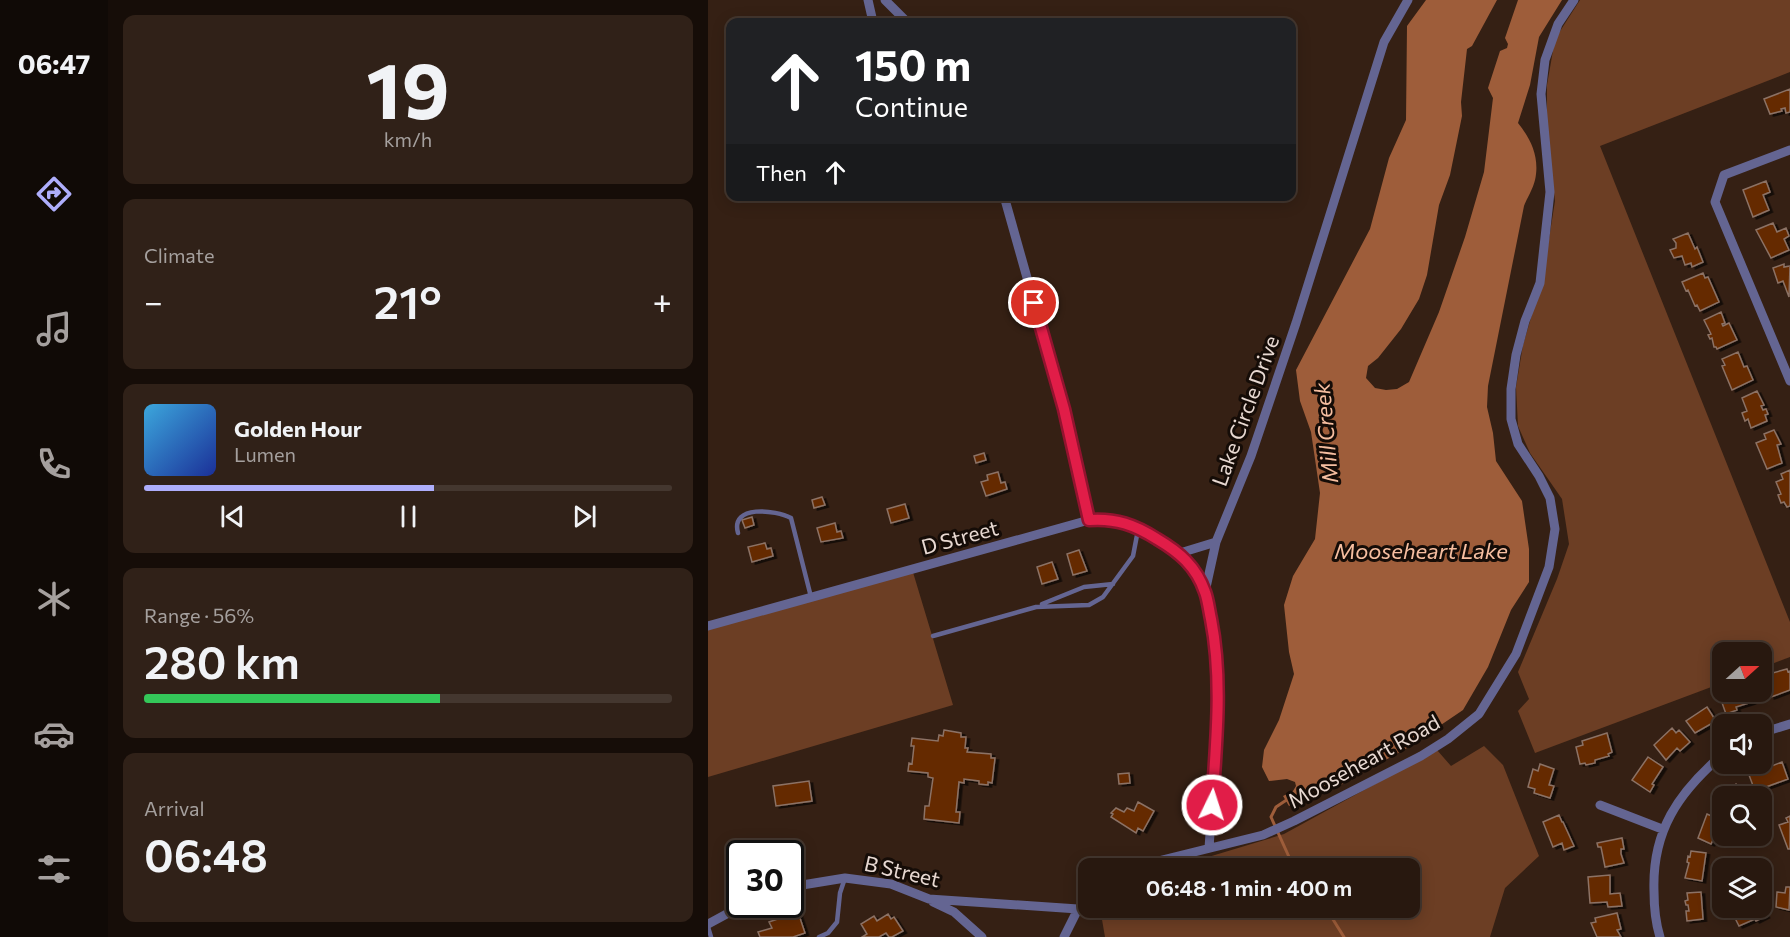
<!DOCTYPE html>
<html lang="en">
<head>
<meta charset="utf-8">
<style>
	body { margin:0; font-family:Commissioner,sans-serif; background:#302118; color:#f1f3f6; height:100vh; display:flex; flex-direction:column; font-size:22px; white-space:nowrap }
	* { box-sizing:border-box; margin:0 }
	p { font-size:20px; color:#a5a09e }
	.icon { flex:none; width:33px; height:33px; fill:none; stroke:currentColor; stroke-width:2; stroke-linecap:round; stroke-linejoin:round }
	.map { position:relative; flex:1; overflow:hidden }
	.side { display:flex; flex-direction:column; gap:15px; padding:15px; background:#160d08; width:600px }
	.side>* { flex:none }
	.top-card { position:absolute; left:18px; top:18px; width:570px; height:183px; border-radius:12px; box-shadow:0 3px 15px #0003,0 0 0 2px #44372f; background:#202124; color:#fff; overflow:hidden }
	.needle { width:39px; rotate:69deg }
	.tools { position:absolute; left:1004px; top:642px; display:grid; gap:12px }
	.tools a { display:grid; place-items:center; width:60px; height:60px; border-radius:12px; background:#28180f; box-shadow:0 3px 15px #0003,0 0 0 2px #44372f; font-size:30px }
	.speed { position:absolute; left:18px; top:840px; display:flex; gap:12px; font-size:30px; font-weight:700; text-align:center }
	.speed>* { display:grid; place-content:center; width:78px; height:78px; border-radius:50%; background:#28180f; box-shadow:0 3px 15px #0003,0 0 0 2px #44372f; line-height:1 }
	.speed .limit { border:3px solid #111; border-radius:9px; background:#fff; color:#111 }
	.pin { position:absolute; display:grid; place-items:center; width:51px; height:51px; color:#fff; margin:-26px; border:3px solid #fff; border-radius:50%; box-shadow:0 2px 6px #0007 }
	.me { position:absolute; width:66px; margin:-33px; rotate:4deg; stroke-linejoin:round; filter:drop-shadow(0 0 4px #0008) }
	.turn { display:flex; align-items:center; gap:21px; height:126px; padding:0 30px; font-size:27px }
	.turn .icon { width:78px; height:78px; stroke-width:2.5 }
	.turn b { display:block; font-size:42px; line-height:51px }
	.then { display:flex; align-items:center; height:57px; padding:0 30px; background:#0003; gap:12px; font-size:22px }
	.big { font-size:45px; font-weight:600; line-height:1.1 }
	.side .tile { flex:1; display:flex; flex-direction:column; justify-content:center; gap:9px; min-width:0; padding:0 21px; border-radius:12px; background:#302118 }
	.side .dial { align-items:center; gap:0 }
	.dial b { font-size:78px; line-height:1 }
	.song { display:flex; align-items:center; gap:18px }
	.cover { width:72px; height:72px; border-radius:9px; background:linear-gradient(135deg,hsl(200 70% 55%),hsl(230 70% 35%)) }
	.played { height:6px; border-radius:3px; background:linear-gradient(90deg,#aeaefb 55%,#44372f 55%) }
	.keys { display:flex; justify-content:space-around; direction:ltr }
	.heat { display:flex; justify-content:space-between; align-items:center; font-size:33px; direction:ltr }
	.charge { height:9px; border-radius:4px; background:linear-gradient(90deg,#34c759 56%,#44372f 0) }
	.trip { position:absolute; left:370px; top:858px; width:342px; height:60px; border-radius:12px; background:#28180f; box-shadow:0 3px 15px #0003,0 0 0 2px #44372f; font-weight:600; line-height:60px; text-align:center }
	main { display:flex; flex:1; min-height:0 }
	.tab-bar { display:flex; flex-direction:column; width:108px; justify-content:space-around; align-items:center; background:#100a06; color:#a5a09e }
	.tab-bar .icon { width:42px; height:42px }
	.tab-bar .on { color:#aeaefb }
	.tab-bar b { font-size:27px; color:#f1f3f6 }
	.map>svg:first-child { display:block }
</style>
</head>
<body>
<main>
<nav class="tab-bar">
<b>06:47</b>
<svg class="icon on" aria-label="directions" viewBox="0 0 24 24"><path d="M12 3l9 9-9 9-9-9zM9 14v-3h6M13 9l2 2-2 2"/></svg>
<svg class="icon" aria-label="music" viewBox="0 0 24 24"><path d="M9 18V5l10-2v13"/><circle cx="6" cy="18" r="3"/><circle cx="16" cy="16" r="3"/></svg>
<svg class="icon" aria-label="phone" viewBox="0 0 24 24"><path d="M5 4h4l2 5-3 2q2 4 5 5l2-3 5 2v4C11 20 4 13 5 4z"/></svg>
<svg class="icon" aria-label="climate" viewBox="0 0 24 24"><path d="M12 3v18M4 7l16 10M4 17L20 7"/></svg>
<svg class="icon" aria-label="car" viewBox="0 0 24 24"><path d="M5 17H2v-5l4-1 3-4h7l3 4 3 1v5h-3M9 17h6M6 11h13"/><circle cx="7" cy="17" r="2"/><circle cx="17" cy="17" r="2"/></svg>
<svg class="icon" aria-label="filters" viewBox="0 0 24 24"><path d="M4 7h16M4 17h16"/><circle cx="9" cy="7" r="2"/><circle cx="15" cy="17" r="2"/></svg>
</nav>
<section class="side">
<div class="tile dial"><b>19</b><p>km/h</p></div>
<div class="tile"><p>Climate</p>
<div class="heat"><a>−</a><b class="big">21°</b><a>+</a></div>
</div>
<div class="tile">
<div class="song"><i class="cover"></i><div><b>Golden Hour</b><p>Lumen</p></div></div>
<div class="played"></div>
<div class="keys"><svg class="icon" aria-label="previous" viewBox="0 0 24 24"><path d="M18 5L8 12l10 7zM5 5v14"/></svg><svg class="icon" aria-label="pause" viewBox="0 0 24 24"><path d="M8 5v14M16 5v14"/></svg><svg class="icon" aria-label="next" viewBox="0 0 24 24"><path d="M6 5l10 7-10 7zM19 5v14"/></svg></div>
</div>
<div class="tile"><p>Range · 56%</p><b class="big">280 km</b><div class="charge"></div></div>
<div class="tile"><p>Arrival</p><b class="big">06:48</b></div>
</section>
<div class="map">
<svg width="1082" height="937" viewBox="0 0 1082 937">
	<defs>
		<filter id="shadow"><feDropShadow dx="3.5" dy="2" stdDeviation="0" flood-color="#0009"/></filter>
	</defs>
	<rect width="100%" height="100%" fill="#352014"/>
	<path fill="#6c3e24" d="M872,0H1082V72L892,146L1082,622V657L1053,668V652H1014V683L827,753L810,711L821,699L810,672L849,579L861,544L854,499L822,453L810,426L808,387L815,345L835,277L847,201L839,134V85L847,39Z
		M204,569L245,705L0,777V626Z
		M776,746L795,765L831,856L797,888L782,937H397L392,908H702V868H445L497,858L576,834L729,750L743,766Z"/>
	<path fill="#9e5d3a" d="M718,0H789L764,46L759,49L753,102L754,116L742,175L731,205L719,275L711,299L693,329L670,358L660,366L658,378L667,388L678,390L689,389L701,382L731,312L757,237L776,172L785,98L780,88L792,51L799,48L800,44L797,38L810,0H854L831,37L822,85L810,123C823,139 832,158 827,180C825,189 819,198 816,206L780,386L779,407L785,433L788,461L814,501L821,549V582L803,610L780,667L755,710L699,748L631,786L605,785L603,794L581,806L575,796L585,791L588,786L587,782L579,779L561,781L554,767L556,750L571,720L586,674L581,652L576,605L585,576L607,539L612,493L603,432L592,401L588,370L662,229L681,158L698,120L699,26Z"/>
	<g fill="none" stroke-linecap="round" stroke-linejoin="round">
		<path stroke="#9e5d3a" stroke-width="3" d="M580,799L568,807L563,817L586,868
			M612,908L621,913L636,937"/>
	</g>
	<path fill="#652a00" stroke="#8c7265" stroke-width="1.5" filter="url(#shadow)" d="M1082,89V112L1078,113L1077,108L1073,109L1074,111L1062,114L1056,99Z
		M1058,181L1062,192L1055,195L1061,210L1045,217L1035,190Z
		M1065,223L1069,232L1078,228L1081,236L1076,239L1081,250L1063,258L1048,230Z
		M980,233L987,249L989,247L995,262L984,267L983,263L977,265L974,256L966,258L962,250L968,248V243L965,239Z
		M1076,264V267L1082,266L1081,297L1075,281L1070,283L1065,268Z
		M995,273L997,278L1000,277L1011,302L992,311L989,305L987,306L980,290L978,291L974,282Z
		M1013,312L1017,323L1014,324L1015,326L1021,323L1029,340L1009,349L1008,347H1006L1004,338L1002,339L1000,335L1003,334L996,320Z
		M1030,352L1036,367L1039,366L1045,380L1024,390L1014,366L1017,365L1014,359Z
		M1049,391L1056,405L1053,406L1055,410L1058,409L1060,414L1057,415L1059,421L1043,428L1040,419L1037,421L1034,413L1039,411L1034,398Z
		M1066,430L1073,444L1069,445L1074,463L1059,469L1048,443L1058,439L1056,434Z
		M276,453L278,460L268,463L266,456Z
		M1082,470V506L1079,507L1076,502L1073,503L1070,495L1073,494L1068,482L1075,479L1073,474Z
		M290,472L293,483L297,482L299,489L278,496L273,482L280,480L279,475Z
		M114,497L117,505L106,508L104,500Z
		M197,504L201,518L183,523L179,509Z
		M44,517L46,525L37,528L34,520Z
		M127,523L129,532L133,531L135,538L113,542L109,528Z
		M57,543L59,549L63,548L65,556L44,562L40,547Z
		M371,550L379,571L365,575L359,554Z
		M344,562L350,579L334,584L329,567Z
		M1079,669L1080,672L1082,671V690L1063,697L1057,675Z
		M1024,692H1041L1044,702L1028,707L1029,710L1018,714L1012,697Z
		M999,707L1008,721L987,733L978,721Z
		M964,728L968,733L971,730L982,742L972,751L969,748L958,760L946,745Z
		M236,730L253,733V737H258L257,748H260L259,752L283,754V758H287L284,783L280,782V785L271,784V781L256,779V783L251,782L248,812H252L251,823L216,819L217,806H221L225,778L220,777V773L200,771L201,763L204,764L206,746H203L204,738L230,741L231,735L235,736Z
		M899,733L904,752L900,754L901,756L887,760V763L878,765L877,763L872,764L868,747L875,745L874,741Z
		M940,757L955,767L944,784L946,785L942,792L924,780Z
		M1074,762L1080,779L1047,791L1041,775Z
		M832,764L846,769L841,785L846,786L842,798L826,793L827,789L820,787L825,769L830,771Z
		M421,773L422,783L411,784L410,774Z
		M101,781L104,801L68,806L65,786Z
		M1028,784L1038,796H1014V806L1009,800Z
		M430,802L446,811L435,831L430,828L428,833L403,817L405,814L403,813L408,808L416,812L419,808L426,811Z
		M999,814L1008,818L1006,822L1012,825L1003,844L990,838Z
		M851,815L854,822H855L866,846L856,850L854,843L845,847L835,822Z
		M1082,816V849H1080L1071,825L1080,822L1078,818Z
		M914,838L916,849H913V854L916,863L897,867L893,847H890L889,843Z
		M983,851L998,853L994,881L977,878L981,863L979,862L980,856L982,857Z
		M902,875V894L912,893L914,906L900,907L899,902L882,903L880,877Z
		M1078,887H1082L1081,910L1068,907L1069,892L1077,893Z
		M993,892L995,919L979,921L978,911H981L980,905H978L977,901L980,900L979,893Z
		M1053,906L1058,916L1048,921L1047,919L1031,926L1024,912L1029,909V908Z
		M90,912L97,933L85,937H52L50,932L64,928L61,922Z
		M909,913L913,929L909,930L913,937H889L883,923L888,922L887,918Z
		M180,914L183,919L186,917L195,931L184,937H181L178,933L171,937H154L159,934L153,924L166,916L169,921Z"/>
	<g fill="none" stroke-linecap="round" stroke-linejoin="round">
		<path stroke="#646592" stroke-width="4.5" d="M30,533C22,504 68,510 83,518L103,597
			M334,604L376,587L405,584
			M225,636L328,607L381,605L395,597L425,556L430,530
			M0,927L3,937
			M111,937L120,933L129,922L132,893L137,878"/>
		<path stroke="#646592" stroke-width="9" d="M160,0L165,22
			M177,0L199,22
			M1082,150L1016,175L1007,202L1082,381
			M296,196L356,409L381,520
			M472,553L485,570L497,592
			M0,626L381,520C420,518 440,533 472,553L508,542
			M1053,733L1082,724
			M892,805L954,829
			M501,848L510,720L507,641L497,592L508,542L543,456L588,323L676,42L700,0
			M432,868L442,863L555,835L586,821L713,756L740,739L771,714L808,654L841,567L847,529L842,498L831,476L810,444L803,419V389L808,355L817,321L832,283L842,192L833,94L837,60L850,24L866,0
			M82,887L137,878L183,884L221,899L370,909
			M225,902L246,912L274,937
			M0,924L37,904
			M356,937L370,909L381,901
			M952,937C947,921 946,908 946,891C944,831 970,793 1014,755"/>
	</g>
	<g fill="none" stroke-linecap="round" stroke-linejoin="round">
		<g stroke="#92132f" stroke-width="15">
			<path id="route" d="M326,303L356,409L381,520C408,518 427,525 449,539C471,552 488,566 497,592C500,600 501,610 503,619C515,680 508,744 504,805"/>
		</g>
		<use href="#route" stroke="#e11d48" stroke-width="10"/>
	</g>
	<g text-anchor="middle" stroke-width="6" stroke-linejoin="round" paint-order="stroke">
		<g font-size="21" fill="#e8d9d2" stroke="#150c07">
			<text transform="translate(538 411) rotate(-70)" y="7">Lake Circle Drive</text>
			<text transform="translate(252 538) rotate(-15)" y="7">D Street</text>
			<text transform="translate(656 762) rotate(-29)" y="7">Mooseheart Road</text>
			<text transform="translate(194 872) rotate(13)" y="7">B Street</text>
		</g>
		<g font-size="22" font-style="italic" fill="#f6bea0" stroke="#150c07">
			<text transform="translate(618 433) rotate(-95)" y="8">Mill Creek</text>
			<text x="713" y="559">Mooseheart Lake</text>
		</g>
	</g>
</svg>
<div class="tools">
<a><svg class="needle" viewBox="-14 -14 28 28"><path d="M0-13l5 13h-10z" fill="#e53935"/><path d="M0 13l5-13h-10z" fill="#a5a09e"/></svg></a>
<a><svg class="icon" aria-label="sound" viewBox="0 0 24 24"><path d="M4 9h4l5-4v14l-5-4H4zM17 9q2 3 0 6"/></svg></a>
<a><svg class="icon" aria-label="search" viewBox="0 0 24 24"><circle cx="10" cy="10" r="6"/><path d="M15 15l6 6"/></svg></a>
<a><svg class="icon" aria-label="layers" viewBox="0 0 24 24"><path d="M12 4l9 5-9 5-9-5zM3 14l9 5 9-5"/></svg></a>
</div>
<div class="speed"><div class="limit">30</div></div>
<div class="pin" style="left:326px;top:303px;background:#d93025"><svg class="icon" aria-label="arrive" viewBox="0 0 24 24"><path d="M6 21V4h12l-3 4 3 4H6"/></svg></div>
<svg class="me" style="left:504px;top:805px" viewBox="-20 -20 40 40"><circle r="17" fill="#e11d48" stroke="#fff" stroke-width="3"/><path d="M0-11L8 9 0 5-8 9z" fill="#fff"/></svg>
<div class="trip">06:48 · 1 min · 400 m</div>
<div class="top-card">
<div class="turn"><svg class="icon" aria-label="ahead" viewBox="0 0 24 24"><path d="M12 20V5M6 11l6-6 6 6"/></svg><div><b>150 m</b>Continue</div></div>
<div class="then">Then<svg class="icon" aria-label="ahead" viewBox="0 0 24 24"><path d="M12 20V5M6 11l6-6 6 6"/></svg></div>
</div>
</div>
</main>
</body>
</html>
